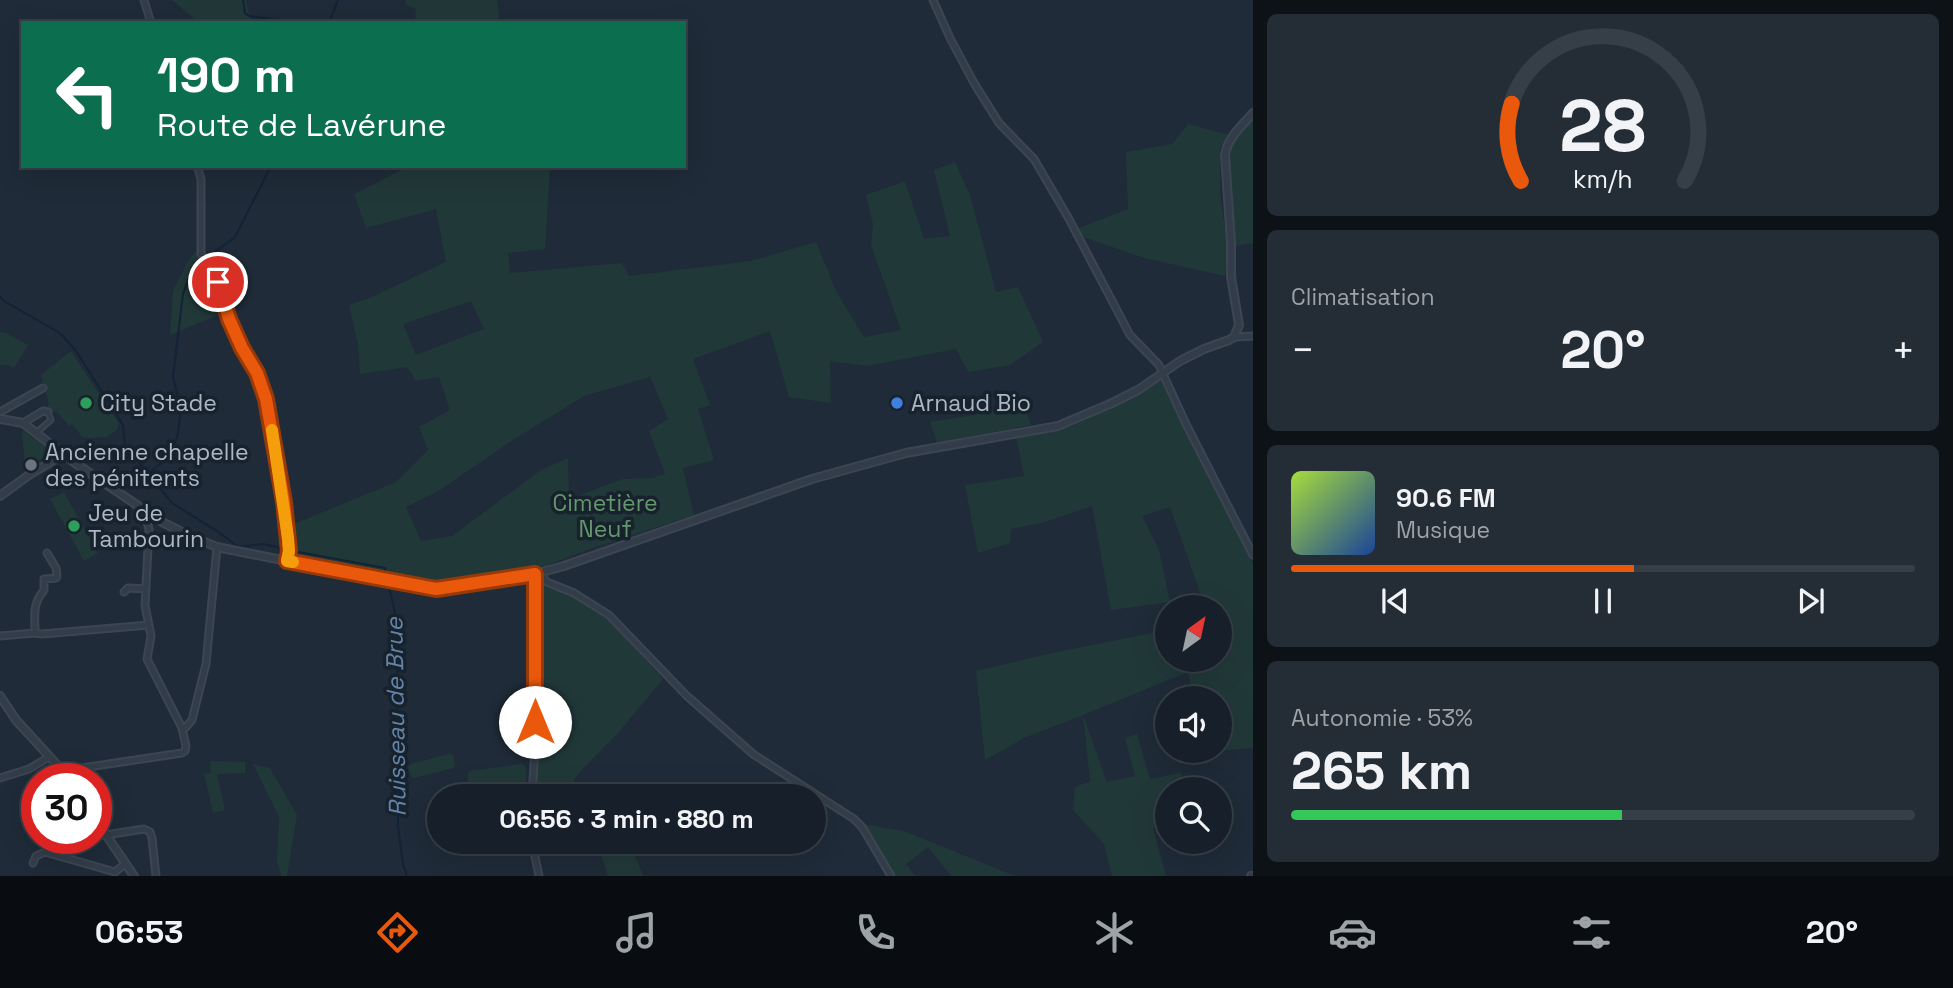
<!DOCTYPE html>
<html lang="fr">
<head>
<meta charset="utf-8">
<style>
	body { margin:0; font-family:"Space Grotesk",sans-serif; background:#242d36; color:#f1f3f6; height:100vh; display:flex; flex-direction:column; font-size:26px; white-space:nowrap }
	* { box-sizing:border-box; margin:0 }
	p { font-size:23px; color:#9ea3a8 }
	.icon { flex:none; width:38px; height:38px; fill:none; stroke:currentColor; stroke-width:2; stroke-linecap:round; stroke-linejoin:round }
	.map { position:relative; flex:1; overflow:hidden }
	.panel { display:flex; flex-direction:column; gap:14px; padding:14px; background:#0d1217; width:700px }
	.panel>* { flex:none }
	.hud { position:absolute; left:21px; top:21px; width:665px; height:147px; border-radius:0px; box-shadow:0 7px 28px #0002,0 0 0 2px #363e47; background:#0b6e4f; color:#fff; overflow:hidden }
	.needle { width:46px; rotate:33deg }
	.buttons { position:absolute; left:1155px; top:595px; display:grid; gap:14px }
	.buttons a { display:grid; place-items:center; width:77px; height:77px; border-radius:50%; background:#17202a; box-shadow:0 7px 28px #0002,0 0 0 2px #363e47; font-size:35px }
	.speed { position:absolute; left:21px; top:763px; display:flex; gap:14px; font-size:35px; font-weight:700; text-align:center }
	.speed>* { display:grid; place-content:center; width:91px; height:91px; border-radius:50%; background:#17202a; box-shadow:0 7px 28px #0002,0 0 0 2px #363e47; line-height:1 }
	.speed .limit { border:10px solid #d22; background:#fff; color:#111 }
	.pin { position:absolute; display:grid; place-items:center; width:60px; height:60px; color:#fff; margin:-30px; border:4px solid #fff; border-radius:50%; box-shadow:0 2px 7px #0007 }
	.me { position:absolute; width:77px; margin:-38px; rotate:0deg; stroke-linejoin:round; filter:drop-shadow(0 0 5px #0008) }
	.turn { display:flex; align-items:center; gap:24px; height:147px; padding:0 21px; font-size:32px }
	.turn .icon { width:91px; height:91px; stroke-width:2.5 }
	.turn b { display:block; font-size:49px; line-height:60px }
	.big { font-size:52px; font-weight:600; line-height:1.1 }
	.panel .card { flex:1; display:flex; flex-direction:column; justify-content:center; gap:10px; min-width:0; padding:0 24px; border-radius:10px; background:#242d36 }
	.panel .dial { align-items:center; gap:0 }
	.dial svg { height:182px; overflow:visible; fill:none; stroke:#363e47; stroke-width:7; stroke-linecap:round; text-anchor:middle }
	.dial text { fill:#f1f3f6; stroke:none }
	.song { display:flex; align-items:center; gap:21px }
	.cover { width:84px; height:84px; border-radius:10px; background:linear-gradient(135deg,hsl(80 70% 55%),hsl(220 70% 35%)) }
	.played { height:7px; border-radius:4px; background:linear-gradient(90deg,#ea580c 55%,#363e47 55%) }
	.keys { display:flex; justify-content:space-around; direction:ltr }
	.heat { display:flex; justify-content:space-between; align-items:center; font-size:38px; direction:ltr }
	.charge { height:10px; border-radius:5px; background:linear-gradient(90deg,#34c759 53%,#363e47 0) }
	.trip { position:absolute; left:427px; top:784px; width:399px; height:70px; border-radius:35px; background:#17202a; box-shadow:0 7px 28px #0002,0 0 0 2px #363e47; font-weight:600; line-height:70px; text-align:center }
	.dock { display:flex; height:112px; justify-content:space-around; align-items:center; background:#090d11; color:#9ea3a8 }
	.dock .icon { width:49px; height:49px }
	.dock .on { color:#ea580c }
	.dock b { font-size:32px; color:#f1f3f6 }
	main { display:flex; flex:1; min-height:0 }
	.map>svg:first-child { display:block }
</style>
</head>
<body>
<main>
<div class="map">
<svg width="1253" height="876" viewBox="0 0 1253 876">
	<rect width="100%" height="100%" fill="#1f2b38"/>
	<path fill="#213839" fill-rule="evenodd" d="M172,0H246L251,23H199Z
		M406,0H497L500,23H415L416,9L405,4Z
		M1253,118V243L1235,246L1228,184L1229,146L1233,140Z
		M1188,124L1229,135L1220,149V191L1227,247L1225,276L1144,258L1069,232L1128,209L1126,152L1172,144Z
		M955,162L970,195L996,292L1018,287L1043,342L1010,365L968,372L956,349L867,366L830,361L831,403L789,397L770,331L693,359L710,405L698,409L714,460L683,468L694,515L587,550L545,566L443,587L427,585L395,577L296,556L294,524L396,482L428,450L419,427L450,410L439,377L416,381L407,367L360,374L358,344L349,305L372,297L446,262L436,209L366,228L354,194L409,166H550L545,249L508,253L510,273L622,263L629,276L751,261L816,242L837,293L864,337L901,330L871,245L873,225L866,195L905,181L924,239L950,236L934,170ZM471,301L484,329L416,355L403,324ZM650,377L668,419L649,431L665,474L652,478L623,479L569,499L568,458L541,470L452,536L421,541L406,507L437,492L513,440L584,396Z
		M196,251L209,270L221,314L170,335L173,291L188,261Z
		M0,332L6,333L28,345L14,368L8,365H0Z
		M71,351L119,424L116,431L106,437L83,438L72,424L69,426L56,411L50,413L47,407L49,404L41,375Z
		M1162,379L1253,563V748L1220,751V698H1193L1188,672L1083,715L1107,782L1135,776L1125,738L1137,734L1150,779L1181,773L1184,789H1167V826L1153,828L1166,876H1112L1104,844L1073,810L1075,787L1090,781L1083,715L1024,738L985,760L976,671L1057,652L1167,630V660H1220V607H1205L1170,507L1142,516L1159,550L1170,602L1111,610L1092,506L1045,522L1011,529L1010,543L978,553L965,485L1024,476L1016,437L1069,427L1126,401Z
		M1024,407L1031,425L937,443L930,422Z
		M24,431L54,453L35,462L33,459L25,464L22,432Z
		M64,492L98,553L84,561L50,499Z
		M538,583L573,596L608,618L663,679L618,733L577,775L566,796H536L538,755Z
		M449,754L453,755C454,760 456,764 453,768L415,778L411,777L408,767L410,764Z
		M210,761L245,762V773L217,774L225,810L213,813L204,774L211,773Z
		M253,764L270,768L297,815L287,876H281L277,861L279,817Z
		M521,764L526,767V796H468V773L470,771Z
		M863,824L904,831L1015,876H951L928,847L906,864L915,876H894Z
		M597,842H630L643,876H608Z"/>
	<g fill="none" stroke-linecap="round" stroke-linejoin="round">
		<path stroke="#122336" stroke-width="2" d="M243,0L245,13L249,16L303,23
			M329,23L338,0
			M212,254L235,237L271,166
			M0,297L4,301L60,333L76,351L123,425L125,445L172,503L220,533L238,547L263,544L286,549
			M149,473L170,456L178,434L181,409L173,377L183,294L192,269
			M293,551L385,568L387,578
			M388,583L397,621L398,826L403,864L407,876"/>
		<g stroke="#3c4652" stroke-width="7">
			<path id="pedestrian" d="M37,432L51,420L48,412"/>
		</g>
		<g stroke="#3c4652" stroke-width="9">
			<path id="minor" d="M144,0L151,23
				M933,0L950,38L974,83L999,123L1034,159L1069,219L1130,335L1159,365L1186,424L1253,555
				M197,166L201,179V254L213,268L229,319L242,348L257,373L266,399L284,502L289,551L287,561
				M1234,337L1253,336
				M0,412L43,388
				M23,423L43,411L48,412
				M75,463L82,456
				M539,573L547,582L574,593L609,615L687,696L753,754L854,819L862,827L891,876
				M124,592L128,588L146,589
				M35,633C35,614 32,605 44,590V579L56,578L57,576L56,568L47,553
				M0,636L35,633L42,634L149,625
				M182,728L186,727L192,720L206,664L217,547
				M66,774L75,769L182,753L185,751L186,746L182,728L147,659L151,636L145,605L149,529L147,522L138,511L140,507
				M0,778L29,769L49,757
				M33,794L37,801
				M532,796L535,748V574
				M106,835L144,829L150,832L152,838L156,876
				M532,842L539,876
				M33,863L36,856L45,852L115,872L125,864"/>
		</g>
		<g stroke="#3c4652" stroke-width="10">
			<path id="tertiary" d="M0,419L23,423L75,463L162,522L188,535L217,547L426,589L451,588L535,574L564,566L812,479L906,453L1058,426L1112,403L1138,390L1180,361L1204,349L1229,340L1234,337L1239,325L1231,277V243L1225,155C1228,137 1241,127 1253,113
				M0,496L29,475L64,454
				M0,696L16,720L70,779
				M96,820L134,876
				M1251,876H1253"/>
		</g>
		<use href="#pedestrian" stroke="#323d49" stroke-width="3.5"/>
		<use href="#minor" stroke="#323d49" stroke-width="5"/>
		<use href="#tertiary" stroke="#323d49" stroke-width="6"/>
	</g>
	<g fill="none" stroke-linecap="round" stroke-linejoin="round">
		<g stroke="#983908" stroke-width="18">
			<path id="route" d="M218,282L229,319L242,348L257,373L266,399L284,502L289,551L287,561L436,589L535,574V722"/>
		</g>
		<use href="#route" stroke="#ea580c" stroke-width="12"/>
		<path stroke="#f59e0b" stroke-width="12" d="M272,430L288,538L289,551L287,561L293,562"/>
	</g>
	<g fill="#2e9e5b" stroke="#18222d" stroke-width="2.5">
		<circle cx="86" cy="403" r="7"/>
		<circle cx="74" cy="526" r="7"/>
	</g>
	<circle fill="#3f7fe0" stroke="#18222d" stroke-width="2.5" cx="897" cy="403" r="7"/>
	<circle fill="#6b7280" stroke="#18222d" stroke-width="2.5" cx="31" cy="465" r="7"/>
	<g text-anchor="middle" stroke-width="7" stroke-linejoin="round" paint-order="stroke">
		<g font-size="23" fill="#acb7c6" stroke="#18222d" text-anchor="start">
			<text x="100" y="411">City Stade</text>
			<text x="911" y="411">Arnaud Bio</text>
			<text x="45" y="460">Ancienne chapelle<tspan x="45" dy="26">des pénitents</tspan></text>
			<text x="88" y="521">Jeu de<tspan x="88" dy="26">Tambourin</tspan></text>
		</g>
		<g font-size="23" fill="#63976c" stroke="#18222d">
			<text x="605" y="511">Cimetière<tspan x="605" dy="26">Neuf</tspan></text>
		</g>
		<g font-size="24" font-style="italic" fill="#6383a7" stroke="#18222d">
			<text transform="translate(396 717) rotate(-91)" y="8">Ruisseau de Brue</text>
		</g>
	</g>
</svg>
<div class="buttons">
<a><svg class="needle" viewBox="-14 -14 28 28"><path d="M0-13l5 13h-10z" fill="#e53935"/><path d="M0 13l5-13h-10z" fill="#9ea3a8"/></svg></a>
<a><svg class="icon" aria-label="sound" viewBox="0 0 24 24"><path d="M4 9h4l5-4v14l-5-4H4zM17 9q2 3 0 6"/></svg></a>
<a><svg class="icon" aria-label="search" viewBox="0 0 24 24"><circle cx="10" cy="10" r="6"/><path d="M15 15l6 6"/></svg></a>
</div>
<div class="speed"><div class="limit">30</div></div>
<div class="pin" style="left:218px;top:282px;background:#d93025"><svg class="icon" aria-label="arrive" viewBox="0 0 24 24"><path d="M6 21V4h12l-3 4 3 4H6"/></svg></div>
<svg class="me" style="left:535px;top:722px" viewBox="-20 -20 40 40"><circle r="19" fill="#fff"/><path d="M0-13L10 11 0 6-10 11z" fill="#ea580c"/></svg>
<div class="trip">06:56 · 3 min · 880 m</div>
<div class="hud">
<div class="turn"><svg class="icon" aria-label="left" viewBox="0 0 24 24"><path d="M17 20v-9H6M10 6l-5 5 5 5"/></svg><div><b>190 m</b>Route de Lavérune</div></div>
</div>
</div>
<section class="panel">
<div class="card dial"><svg viewBox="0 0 100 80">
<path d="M14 69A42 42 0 1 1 86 69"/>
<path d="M14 69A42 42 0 0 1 10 35" stroke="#ea580c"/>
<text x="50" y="56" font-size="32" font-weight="700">28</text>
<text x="50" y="72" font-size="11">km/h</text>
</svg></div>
<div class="card"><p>Climatisation</p>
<div class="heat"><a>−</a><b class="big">20°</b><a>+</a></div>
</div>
<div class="card">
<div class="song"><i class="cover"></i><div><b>90.6 FM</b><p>Musique</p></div></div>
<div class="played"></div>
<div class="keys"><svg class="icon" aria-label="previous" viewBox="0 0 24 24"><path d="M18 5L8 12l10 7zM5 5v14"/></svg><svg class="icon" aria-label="pause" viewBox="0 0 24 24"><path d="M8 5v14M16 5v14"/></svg><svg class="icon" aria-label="next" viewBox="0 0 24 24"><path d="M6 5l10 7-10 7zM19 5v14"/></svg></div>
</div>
<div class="card"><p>Autonomie · 53%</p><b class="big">265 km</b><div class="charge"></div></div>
</section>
</main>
<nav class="dock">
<b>06:53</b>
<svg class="icon on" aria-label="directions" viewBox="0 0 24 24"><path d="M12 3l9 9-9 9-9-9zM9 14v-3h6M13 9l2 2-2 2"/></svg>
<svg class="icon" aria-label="music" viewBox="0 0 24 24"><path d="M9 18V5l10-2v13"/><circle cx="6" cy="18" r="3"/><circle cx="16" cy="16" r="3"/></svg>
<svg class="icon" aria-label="phone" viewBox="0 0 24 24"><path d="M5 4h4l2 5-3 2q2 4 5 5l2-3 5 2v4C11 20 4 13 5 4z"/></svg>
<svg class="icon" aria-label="climate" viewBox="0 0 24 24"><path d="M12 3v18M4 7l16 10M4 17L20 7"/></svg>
<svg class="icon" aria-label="car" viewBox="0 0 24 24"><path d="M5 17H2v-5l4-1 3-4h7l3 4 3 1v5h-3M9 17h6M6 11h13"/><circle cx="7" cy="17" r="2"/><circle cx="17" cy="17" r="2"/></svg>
<svg class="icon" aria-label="filters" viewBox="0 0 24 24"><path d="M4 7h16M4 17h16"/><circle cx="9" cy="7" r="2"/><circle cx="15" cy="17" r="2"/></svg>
<b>20°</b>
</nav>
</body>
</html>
